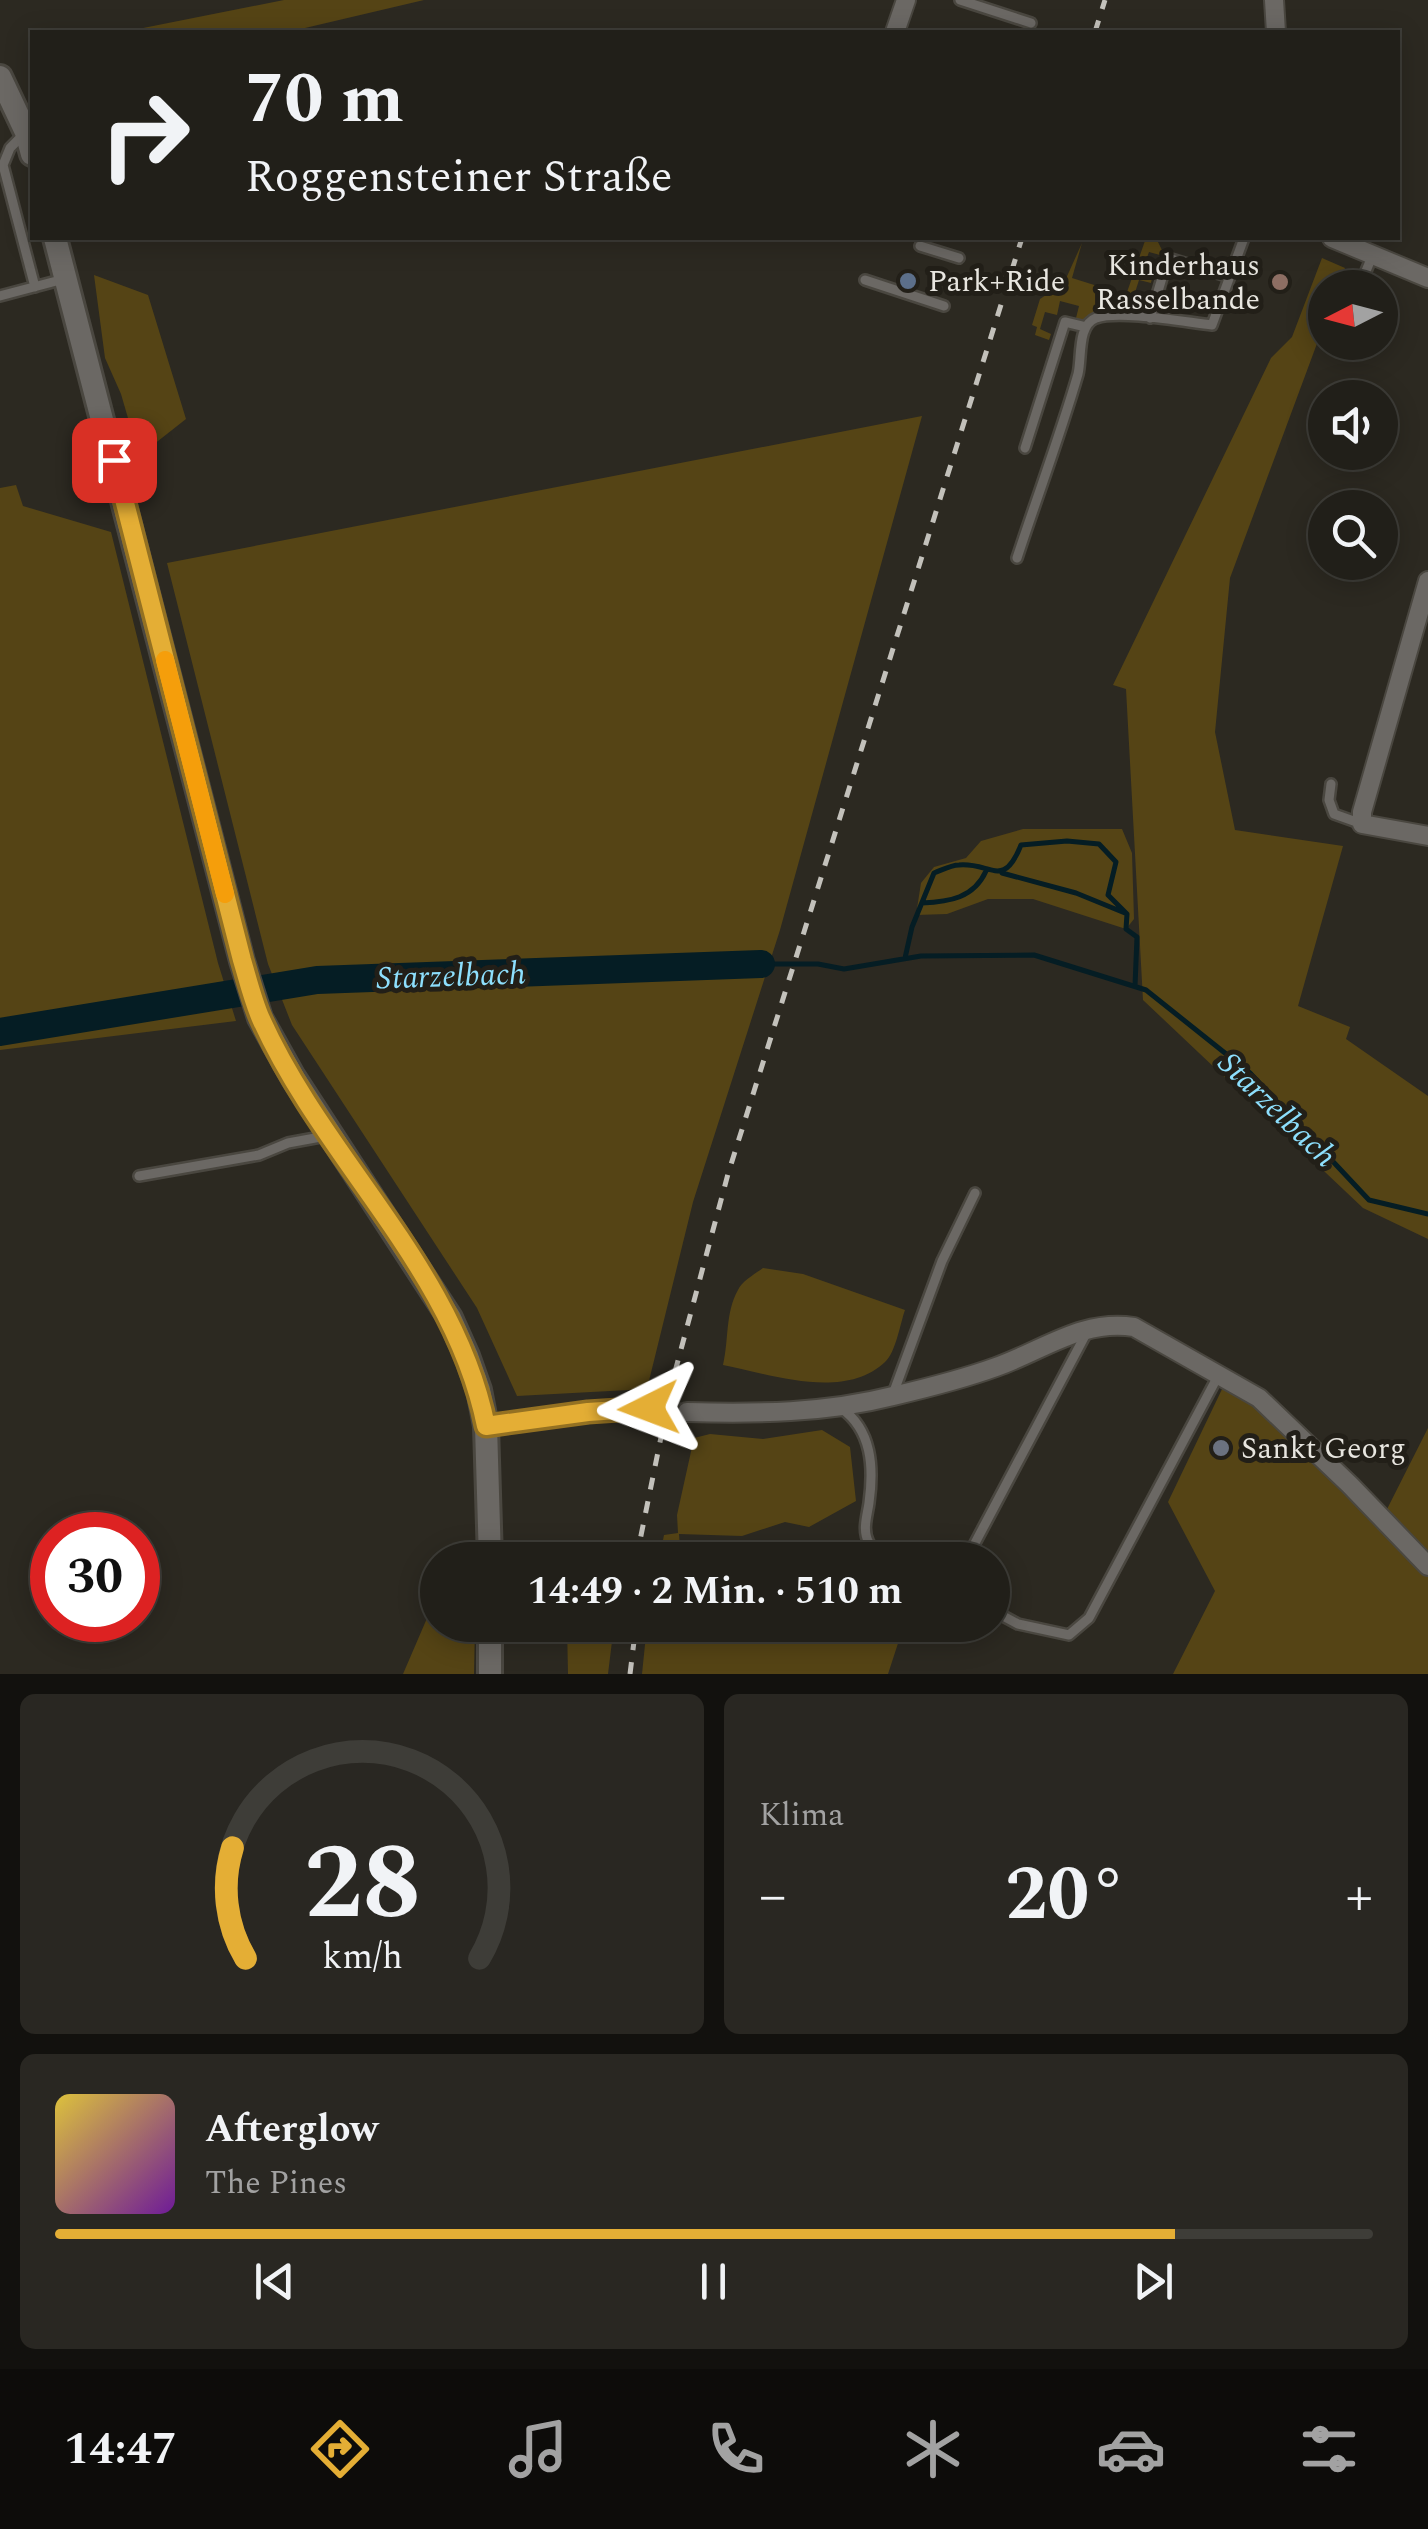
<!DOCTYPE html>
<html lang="de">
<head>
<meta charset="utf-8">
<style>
	body { margin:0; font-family:Spectral,serif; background:#292722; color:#f1f3f6; height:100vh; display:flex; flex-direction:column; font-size:38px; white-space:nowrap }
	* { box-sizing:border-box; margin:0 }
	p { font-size:32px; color:#a2a2a2 }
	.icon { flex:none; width:55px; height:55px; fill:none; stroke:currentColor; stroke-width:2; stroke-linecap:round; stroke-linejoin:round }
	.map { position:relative; height:1674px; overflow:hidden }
	.details { display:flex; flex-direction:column; gap:20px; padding:20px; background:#12110e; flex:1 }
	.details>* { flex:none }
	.guide { position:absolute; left:30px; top:30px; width:1370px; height:210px; border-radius:0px; box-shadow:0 5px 25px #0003,0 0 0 2px #3e3d38; background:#211f19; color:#f1f3f6; overflow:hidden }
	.needle { width:65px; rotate:264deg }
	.controls { position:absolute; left:1308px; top:270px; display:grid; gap:20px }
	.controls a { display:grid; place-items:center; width:90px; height:90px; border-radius:50%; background:#211f19; box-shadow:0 5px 25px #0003,0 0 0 2px #3e3d38; font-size:50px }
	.speed { position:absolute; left:30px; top:1512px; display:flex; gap:20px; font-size:50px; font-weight:700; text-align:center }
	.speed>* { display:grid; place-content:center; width:130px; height:130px; border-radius:50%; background:#211f19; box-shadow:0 5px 25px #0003,0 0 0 2px #3e3d38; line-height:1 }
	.speed .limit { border:15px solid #d22; background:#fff; color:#111 }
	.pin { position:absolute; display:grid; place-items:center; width:85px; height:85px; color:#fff; margin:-42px; border-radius:20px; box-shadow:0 5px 15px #0006 }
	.me { position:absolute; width:110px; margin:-55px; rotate:267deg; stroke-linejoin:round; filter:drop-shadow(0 0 8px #0008) }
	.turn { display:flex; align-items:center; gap:35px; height:210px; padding:0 50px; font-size:45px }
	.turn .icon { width:130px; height:130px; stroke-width:2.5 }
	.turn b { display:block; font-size:70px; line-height:85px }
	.big { font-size:75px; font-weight:700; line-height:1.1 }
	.details .widget { flex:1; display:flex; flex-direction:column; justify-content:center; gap:15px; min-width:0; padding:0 35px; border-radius:15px; background:#292722 }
	.details .dial { align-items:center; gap:0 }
	.dial svg { height:260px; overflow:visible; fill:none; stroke:#3e3d38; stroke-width:7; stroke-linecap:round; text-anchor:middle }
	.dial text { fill:#f1f3f6; stroke:none }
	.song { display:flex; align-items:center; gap:30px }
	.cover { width:120px; height:120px; border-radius:15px; background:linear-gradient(135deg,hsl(50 70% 55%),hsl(280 70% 35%)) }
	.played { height:10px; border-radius:5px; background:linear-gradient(90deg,#e4ae35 85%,#3e3d38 85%) }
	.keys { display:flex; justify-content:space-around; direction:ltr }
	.heat { display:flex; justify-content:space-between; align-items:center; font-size:55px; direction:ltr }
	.details .tiles { flex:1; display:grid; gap:20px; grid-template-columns:1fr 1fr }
	.widget:last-child { grid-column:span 2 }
	.trip { position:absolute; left:420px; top:1542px; width:590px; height:100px; border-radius:50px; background:#211f19; box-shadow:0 5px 25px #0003,0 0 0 2px #3e3d38; font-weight:700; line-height:100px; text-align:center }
	.tab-bar { display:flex; height:160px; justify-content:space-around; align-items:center; background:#0d0c0a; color:#a2a2a2 }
	.tab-bar .icon { width:70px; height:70px }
	.tab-bar .current { color:#e4ae35 }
	.tab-bar b { font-size:45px; color:#f1f3f6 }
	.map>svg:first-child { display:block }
</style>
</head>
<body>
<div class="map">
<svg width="1428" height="1674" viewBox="0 0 1428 1674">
	<rect width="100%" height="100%" fill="#2c2921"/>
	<path fill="#554415" d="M284,0H424L288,32H123Z
		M1146,238H1156L1163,252L1160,255L1149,252L1141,274L1152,278L1151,283L1139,280L1132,302L1143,306L1139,311H1103L1080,321L1076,318L1079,306L1060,301L1057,315L1045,312L1040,329L1051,334L1049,340L1035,335L1037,327L1032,325L1040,299L1064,283L1082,243L1072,278L1126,295Z
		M1322,258L1345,268L1338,287L1325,288V322L1230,578L1215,732L1235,830L1343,846L1298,1006L1350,1027L1346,1039L1428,1096V1239L1363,1208L1143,1000L1126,689L1113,685L1271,358L1292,337Z
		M94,275L148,295L186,419L139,456L121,394L105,358Z
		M922,416L780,930L693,1202L647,1389L517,1396L477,1308L292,1025L268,964L167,563Z
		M16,485L23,506L111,532L218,963L236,1021L0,1050V488Z
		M1023,829H1122L1132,853L1134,919L1126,929L1033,899H988L947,914L916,915L921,883L934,867L966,858L981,841Z
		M763,1268L803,1274L905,1310C900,1324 896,1352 885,1362C844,1401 770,1374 723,1365C729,1340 725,1313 738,1290C742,1281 755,1274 763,1268Z
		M1224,1385L1302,1443L1381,1521L1428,1428V1674H1173L1215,1591L1168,1502Z
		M822,1430L850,1447L856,1501L809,1527L785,1522L742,1536L679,1534L681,1560H659L664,1535L678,1533L677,1515L694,1438L710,1434L763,1439Z
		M437,1595L438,1625H475L474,1674H403Z
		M567,1625H614L608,1674H568Z
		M647,1625H904L888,1674H642Z"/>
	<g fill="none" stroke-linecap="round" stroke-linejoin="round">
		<path stroke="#051d24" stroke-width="5" d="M1002,873L1076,893L1125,913
			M922,903C949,902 974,898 986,871
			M905,958L912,927L934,873C942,870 951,865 959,865C991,862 1003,890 1021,845L1067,841L1099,844L1116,862L1108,895L1127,914L1126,929L1137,937L1135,986
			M761,964H818L844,969L921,956L1034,955L1146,990L1250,1073L1369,1200L1428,1214"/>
		<path stroke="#051d24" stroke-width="28" d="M0,1032L317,980L761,964"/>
		<path stroke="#48453e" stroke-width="18" stroke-dasharray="18 9" stroke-linecap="butt" d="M649,1408L687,1412"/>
		<g stroke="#4a4740" stroke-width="14">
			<path id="service" d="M960,0L1031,23
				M22,136L10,148L3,165L35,287
				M920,246L959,258
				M865,280L944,306
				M1359,288L1373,254
				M0,296L64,279
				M1150,318L1168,258L1230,277
				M1025,448L1065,322L1086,327
				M1017,558C1037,497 1060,436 1078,374C1082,358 1077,325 1096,318C1120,310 1185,322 1212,325L1244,238
				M1331,784L1329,800L1334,814L1362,824
				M139,1176L259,1155L288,1143L326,1136
				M893,1394L942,1261L975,1193
				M841,1408C872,1430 874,1467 869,1503C867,1517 862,1530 869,1543C873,1549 881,1555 887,1560
				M966,1560L1088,1330
				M992,1610L1018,1624L1069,1635L1089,1618L1218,1376"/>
		</g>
		<g stroke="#4a4740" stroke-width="22">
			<path id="minor" d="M1274,0L1276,32
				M895,32L906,0
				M1332,238L1428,278
				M1428,581L1362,812V824L1428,836
				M687,1412C756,1414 826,1413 893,1396C927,1388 963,1379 996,1367C1044,1350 1082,1319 1134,1327L1259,1398L1350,1485L1428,1566
				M486,1426L588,1412L649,1408"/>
		</g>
		<g stroke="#4a4740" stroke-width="28">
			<path id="tertiary" d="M0,77L26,132L32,154
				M55,238L242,961L260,1018L293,1077L450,1318L467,1356L479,1390L486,1426L490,1560
				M490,1674V1625"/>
		</g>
		<use href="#service" stroke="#6b6864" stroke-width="9"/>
		<use href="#minor" stroke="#6b6864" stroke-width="18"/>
		<use href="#tertiary" stroke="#6b6864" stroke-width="22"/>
		<path stroke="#c3c1bb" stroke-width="5" stroke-dasharray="12 12" stroke-linecap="butt" d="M1095,32L1105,0
			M636,1560L672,1383L728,1174L1022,238
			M630,1674L636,1625"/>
	</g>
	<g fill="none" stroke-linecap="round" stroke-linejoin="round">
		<g stroke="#947122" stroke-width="25">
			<path id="route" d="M114,460L242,960C248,980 253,1001 261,1019C325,1161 455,1270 486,1426L588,1412L649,1408"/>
		</g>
		<use href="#route" stroke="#e4ae35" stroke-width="18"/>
		<path stroke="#f59e0b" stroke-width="18" d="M165,660L225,894"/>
	</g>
	<circle fill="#5c6f8a" stroke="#221f18" stroke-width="4" cx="908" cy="281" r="10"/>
	<circle fill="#8d6e63" stroke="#221f18" stroke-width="4" cx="1280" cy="282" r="10"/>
	<circle fill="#6b7280" stroke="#221f18" stroke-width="4" cx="1221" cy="1448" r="10"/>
	<g text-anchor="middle" stroke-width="10" stroke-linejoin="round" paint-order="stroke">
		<g font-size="30" fill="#e8e6e0" stroke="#221f18" text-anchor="start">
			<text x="1260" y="275" text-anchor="end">Kinderhaus<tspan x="1260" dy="34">Rasselbande</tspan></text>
			<text x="928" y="291">Park+Ride</text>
			<text x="1241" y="1458">Sankt Georg</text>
		</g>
		<g font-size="32" font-style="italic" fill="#8ddffd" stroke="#221f18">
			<text transform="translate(451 975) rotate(-2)" y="11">Starzelbach</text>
			<text transform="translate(1278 1109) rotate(44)" y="11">Starzelbach</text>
		</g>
	</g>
</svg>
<div class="controls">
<a><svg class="needle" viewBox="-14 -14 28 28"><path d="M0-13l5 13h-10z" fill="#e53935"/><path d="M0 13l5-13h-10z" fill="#a2a2a2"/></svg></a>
<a><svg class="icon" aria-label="sound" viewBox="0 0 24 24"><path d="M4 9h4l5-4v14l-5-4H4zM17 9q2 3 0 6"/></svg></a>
<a><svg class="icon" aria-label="search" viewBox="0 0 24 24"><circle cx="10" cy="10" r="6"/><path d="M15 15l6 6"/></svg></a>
</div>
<div class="speed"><div class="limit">30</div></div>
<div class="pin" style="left:114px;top:460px;background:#d93025"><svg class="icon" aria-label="arrive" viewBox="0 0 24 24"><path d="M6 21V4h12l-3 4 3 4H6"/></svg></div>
<svg class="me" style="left:649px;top:1408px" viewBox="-20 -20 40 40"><path d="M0-17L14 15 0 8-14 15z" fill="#e4ae35" stroke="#fff" stroke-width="4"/></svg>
<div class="trip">14:49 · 2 Min. · 510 m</div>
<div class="guide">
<div class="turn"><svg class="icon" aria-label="right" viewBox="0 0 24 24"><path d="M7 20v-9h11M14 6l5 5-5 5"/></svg><div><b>70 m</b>Roggensteiner Straße</div></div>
</div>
</div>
<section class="details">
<div class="tiles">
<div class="widget dial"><svg viewBox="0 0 100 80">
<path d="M14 69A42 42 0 1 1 86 69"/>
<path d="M14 69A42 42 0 0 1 10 35" stroke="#e4ae35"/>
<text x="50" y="56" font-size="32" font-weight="700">28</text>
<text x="50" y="72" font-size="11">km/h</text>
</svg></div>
<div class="widget"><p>Klima</p>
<div class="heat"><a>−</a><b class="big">20°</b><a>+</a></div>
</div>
<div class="widget">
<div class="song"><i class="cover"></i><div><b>Afterglow</b><p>The Pines</p></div></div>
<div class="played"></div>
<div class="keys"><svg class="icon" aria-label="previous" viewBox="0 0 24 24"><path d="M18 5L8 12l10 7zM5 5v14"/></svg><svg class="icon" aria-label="pause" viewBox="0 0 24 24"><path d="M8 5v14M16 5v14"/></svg><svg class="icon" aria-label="next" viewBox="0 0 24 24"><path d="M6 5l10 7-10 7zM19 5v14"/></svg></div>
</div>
</div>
</section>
<nav class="tab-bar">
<b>14:47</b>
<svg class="icon current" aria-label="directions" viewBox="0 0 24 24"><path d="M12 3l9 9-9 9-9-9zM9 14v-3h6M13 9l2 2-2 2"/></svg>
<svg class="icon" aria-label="music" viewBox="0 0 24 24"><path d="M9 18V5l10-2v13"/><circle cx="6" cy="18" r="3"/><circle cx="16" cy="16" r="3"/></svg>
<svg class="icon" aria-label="phone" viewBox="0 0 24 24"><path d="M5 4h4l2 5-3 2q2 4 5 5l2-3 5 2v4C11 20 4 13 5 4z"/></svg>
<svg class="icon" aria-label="climate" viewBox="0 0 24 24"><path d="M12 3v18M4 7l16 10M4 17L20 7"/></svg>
<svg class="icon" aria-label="car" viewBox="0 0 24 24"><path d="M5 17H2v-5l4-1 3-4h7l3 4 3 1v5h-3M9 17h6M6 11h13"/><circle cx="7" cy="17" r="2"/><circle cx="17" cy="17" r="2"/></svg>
<svg class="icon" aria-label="filters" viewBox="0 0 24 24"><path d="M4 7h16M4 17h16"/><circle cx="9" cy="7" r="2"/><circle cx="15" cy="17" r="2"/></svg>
</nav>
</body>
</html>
